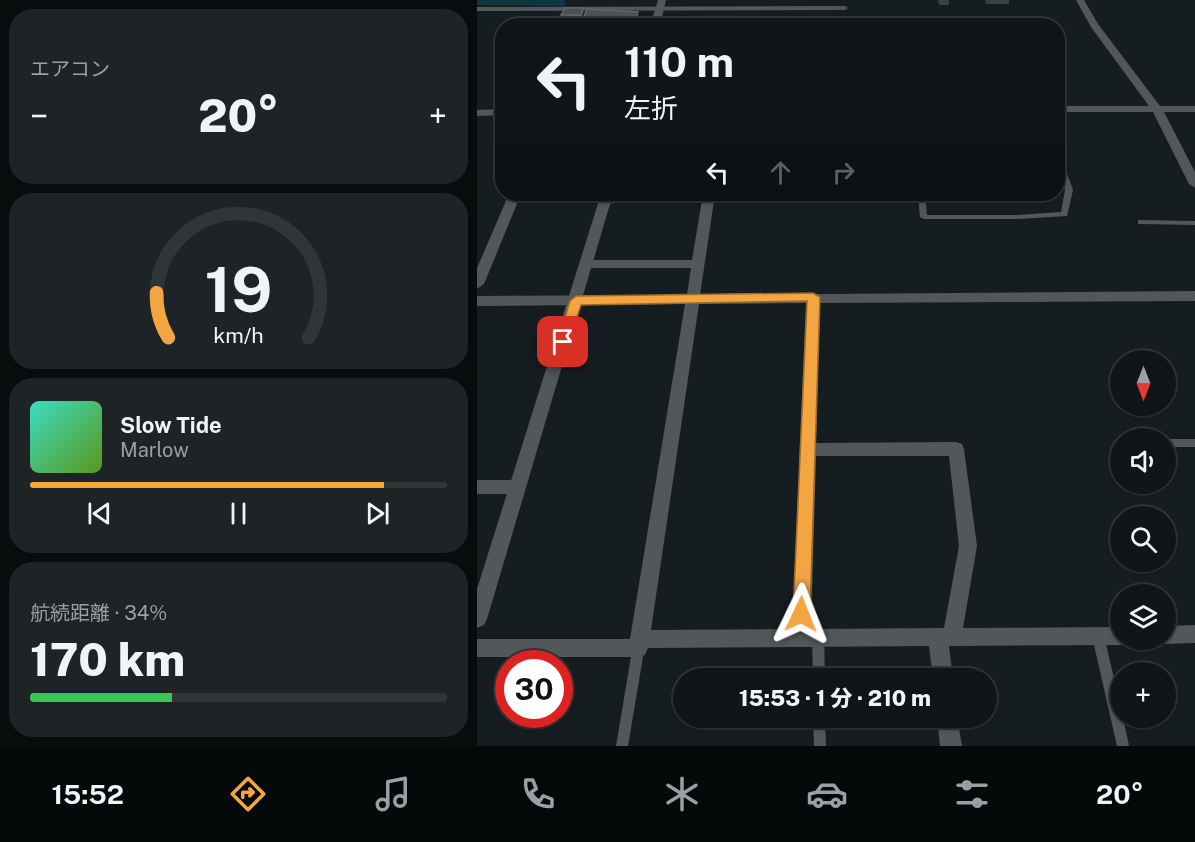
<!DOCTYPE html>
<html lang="ja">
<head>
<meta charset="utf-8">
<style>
	body { margin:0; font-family:"Public Sans","Noto Sans JP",sans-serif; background:#1e2325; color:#f1f3f6; height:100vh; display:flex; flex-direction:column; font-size:22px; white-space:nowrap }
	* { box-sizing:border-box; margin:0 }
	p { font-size:20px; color:#9c9fa2 }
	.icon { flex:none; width:33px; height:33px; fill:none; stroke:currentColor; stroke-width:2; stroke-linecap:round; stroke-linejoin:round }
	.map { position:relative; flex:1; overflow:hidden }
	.drawer { display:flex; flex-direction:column; gap:9px; padding:9px; background:#090c0d; width:477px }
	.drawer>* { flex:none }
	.hud { position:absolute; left:18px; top:18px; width:570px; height:183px; border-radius:24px; box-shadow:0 2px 4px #0004,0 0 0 2px #303537; background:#101618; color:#f1f3f6; overflow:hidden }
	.needle { width:39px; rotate:180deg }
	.fabs { position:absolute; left:633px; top:350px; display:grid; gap:12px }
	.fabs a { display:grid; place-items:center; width:66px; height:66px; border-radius:50%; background:#101618; box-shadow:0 2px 4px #0004,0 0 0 2px #303537; font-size:30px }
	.speed { position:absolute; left:18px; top:650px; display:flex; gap:12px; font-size:30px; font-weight:700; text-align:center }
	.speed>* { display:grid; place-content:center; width:78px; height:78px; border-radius:50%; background:#101618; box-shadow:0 2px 4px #0004,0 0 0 2px #303537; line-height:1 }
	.speed .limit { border:9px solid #d22; background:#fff; color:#111 }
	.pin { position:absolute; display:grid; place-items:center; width:51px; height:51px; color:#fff; margin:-26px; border-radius:12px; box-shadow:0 3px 9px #0006 }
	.me { position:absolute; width:66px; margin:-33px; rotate:2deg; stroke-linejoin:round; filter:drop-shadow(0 0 4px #0008) }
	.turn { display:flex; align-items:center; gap:21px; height:126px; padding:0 30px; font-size:27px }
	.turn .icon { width:78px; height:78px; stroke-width:2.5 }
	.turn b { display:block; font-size:42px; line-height:51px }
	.lanes { display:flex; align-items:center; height:57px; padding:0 30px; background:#0003; justify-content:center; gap:30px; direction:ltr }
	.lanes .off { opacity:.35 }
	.big { font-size:45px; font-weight:800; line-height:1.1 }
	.drawer .widget { flex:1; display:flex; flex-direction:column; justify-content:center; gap:9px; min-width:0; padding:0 21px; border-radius:24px; background:#1e2325 }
	.drawer .dial { align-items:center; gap:0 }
	.dial svg { height:156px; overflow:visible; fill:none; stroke:#303537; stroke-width:7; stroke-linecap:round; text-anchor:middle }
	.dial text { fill:#f1f3f6; stroke:none }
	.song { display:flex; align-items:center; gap:18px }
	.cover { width:72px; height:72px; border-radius:9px; background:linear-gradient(135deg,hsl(170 70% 55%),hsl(90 70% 35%)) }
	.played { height:6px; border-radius:3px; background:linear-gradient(90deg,#f2a541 85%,#303537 85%) }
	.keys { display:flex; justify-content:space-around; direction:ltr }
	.heat { display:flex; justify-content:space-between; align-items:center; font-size:33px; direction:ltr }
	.charge { height:9px; border-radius:4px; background:linear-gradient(90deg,#34c759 34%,#303537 0) }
	.trip { position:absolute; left:196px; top:668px; width:324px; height:60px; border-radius:30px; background:#101618; box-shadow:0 2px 4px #0004,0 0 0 2px #303537; font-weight:800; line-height:60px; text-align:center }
	.menu { display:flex; height:96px; justify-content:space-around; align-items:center; background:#06090a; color:#9c9fa2 }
	.menu .icon { width:42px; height:42px }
	.menu .selected { color:#f2a541 }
	.menu b { font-size:27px; color:#f1f3f6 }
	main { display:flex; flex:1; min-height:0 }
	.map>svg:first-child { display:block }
</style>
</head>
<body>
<main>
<section class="drawer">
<div class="widget"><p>エアコン</p>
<div class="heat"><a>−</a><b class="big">20°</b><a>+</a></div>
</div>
<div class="widget dial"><svg viewBox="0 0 100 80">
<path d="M14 69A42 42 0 1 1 86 69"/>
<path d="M14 69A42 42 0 0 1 8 46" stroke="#f2a541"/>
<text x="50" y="56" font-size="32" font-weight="700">19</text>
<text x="50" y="72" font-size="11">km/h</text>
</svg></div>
<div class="widget">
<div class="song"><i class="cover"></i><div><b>Slow Tide</b><p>Marlow</p></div></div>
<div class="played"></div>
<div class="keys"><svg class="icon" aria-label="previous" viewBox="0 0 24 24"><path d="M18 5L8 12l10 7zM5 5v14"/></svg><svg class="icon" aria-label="pause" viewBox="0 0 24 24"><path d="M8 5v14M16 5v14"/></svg><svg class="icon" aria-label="next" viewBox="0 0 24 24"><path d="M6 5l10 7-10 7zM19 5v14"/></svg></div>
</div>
<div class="widget"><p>航続距離 · 34%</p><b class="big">170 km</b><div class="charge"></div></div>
</section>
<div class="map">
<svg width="718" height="746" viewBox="0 0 718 746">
	<rect width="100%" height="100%" fill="#161d20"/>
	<path fill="#0d3641" d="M0,0H88V6L0,5Z"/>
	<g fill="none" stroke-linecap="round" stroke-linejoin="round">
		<path fill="#535759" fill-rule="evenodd" d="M0,7L368,6L371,8L368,10L0,11Z
			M580,153L583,155L596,190L590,216L541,219H447L443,217L441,194H448L450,215H541L584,212L588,190L580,167Z
			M661,220L718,221V225L664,224H661Z
			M644,439V447L638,446L636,443L638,440Z
			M688,439H718V447H688Z
			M621,630L625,632L627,636L644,708V717H646L652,746H640L615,636L617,632Z
			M341,631L345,633L347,637L348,678H336L335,637L337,633Z
			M162,639L166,641L168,645L151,746H139L156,645L158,641Z
			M336,717H348L349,746H337Z"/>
		<path fill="#535759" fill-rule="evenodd" d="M599,0H607L621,24L683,106H718V112H687L718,172V188L712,184L676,112H580V106H672L614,27Z
			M26,109V115L0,116V110Z
			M32,194H44L7,284L0,289V268Z
			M164,194H209L203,198L128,204L122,200L128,196Z
			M226,194H238L223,295L718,291V301L343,303L339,443L479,442L485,444L487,449L500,546L486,628L644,627V639H652L651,643L644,645L472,646L476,678H456L452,646L171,648L168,655L161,657H0V639H153L208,304L0,306V296L210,295L214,268H110L103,264L110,260H215ZM329,303L315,629L174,630L222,304ZM339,456H472L482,546L467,628L334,629Z
			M0,480H41L47,482L49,487L47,492L41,494H0Z
			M718,625V643L688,644L680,639H688V626Z
			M460,717H480L485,746H463Z"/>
		<path fill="#535759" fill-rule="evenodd" d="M181,0H189L183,26H173Z
			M124,194H136L10,619L7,625L0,628V589Z"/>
	</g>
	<path fill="#3a4144" d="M461,0H472V5H462Z
		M508,0H532V4H509Z
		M107,8L108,12L103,26H82L81,22L85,17L84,15Z
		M161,12L162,21L161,26H107L106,19Z"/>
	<path fill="#242c2f" d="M107,8L108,12L105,19L104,15Z
		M161,12L162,21L161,26L159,18Z
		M104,16L105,20L103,26H101V23Z"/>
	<path fill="#4a5254" stroke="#606769" stroke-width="1.5" d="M88,8H107L104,15H84Z
		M110,9L161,12L159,18L106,19Z
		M104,16L101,23L81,22L83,17Z"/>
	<path fill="#f2a541" stroke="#9d6b2a" stroke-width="1.5" d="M336,293L343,297L333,614L331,620L324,622L318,620L316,614L330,301L104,305L91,345L86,347L80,342L93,301L99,296Z"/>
</svg>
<div class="fabs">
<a><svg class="needle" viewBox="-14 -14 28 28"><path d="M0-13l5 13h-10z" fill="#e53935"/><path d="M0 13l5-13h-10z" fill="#9c9fa2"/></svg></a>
<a><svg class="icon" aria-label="sound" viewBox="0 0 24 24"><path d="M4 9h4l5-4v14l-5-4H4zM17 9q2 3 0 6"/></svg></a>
<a><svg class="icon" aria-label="search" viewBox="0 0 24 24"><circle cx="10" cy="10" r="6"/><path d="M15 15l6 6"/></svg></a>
<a><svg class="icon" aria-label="layers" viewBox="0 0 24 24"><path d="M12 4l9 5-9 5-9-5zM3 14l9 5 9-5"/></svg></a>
<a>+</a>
</div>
<div class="speed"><div class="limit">30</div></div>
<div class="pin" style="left:86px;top:342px;background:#d93025"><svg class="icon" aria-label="arrive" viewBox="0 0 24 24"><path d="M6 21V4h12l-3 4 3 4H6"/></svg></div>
<svg class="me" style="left:324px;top:614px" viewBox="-20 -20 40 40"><path d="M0-17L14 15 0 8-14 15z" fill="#f2a541" stroke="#fff" stroke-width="4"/></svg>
<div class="trip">15:53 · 1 分 · 210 m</div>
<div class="hud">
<div class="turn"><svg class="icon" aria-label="left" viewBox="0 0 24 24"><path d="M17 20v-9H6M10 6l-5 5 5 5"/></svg><div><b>110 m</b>左折</div></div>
<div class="lanes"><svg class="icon" aria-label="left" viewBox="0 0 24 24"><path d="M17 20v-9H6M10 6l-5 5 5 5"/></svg><svg class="icon off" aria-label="ahead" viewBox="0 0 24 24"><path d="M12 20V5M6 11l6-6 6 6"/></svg><svg class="icon off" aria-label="right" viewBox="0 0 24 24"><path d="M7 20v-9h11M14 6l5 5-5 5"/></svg></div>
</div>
</div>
</main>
<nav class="menu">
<b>15:52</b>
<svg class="icon selected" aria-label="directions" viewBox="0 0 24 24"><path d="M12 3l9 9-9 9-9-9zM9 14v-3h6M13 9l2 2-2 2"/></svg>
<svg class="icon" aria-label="music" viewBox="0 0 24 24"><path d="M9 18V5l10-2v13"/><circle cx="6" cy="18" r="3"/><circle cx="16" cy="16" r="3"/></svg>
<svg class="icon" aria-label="phone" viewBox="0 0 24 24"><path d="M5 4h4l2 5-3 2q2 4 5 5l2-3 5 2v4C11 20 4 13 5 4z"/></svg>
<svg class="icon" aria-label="climate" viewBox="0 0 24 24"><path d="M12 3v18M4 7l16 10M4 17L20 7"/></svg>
<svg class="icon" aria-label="car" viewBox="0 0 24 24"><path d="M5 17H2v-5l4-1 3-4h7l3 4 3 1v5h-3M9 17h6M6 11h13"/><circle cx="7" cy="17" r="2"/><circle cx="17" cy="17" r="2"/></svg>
<svg class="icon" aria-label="filters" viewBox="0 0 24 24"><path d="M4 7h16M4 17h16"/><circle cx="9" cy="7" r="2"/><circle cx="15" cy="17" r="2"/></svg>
<b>20°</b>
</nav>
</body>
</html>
